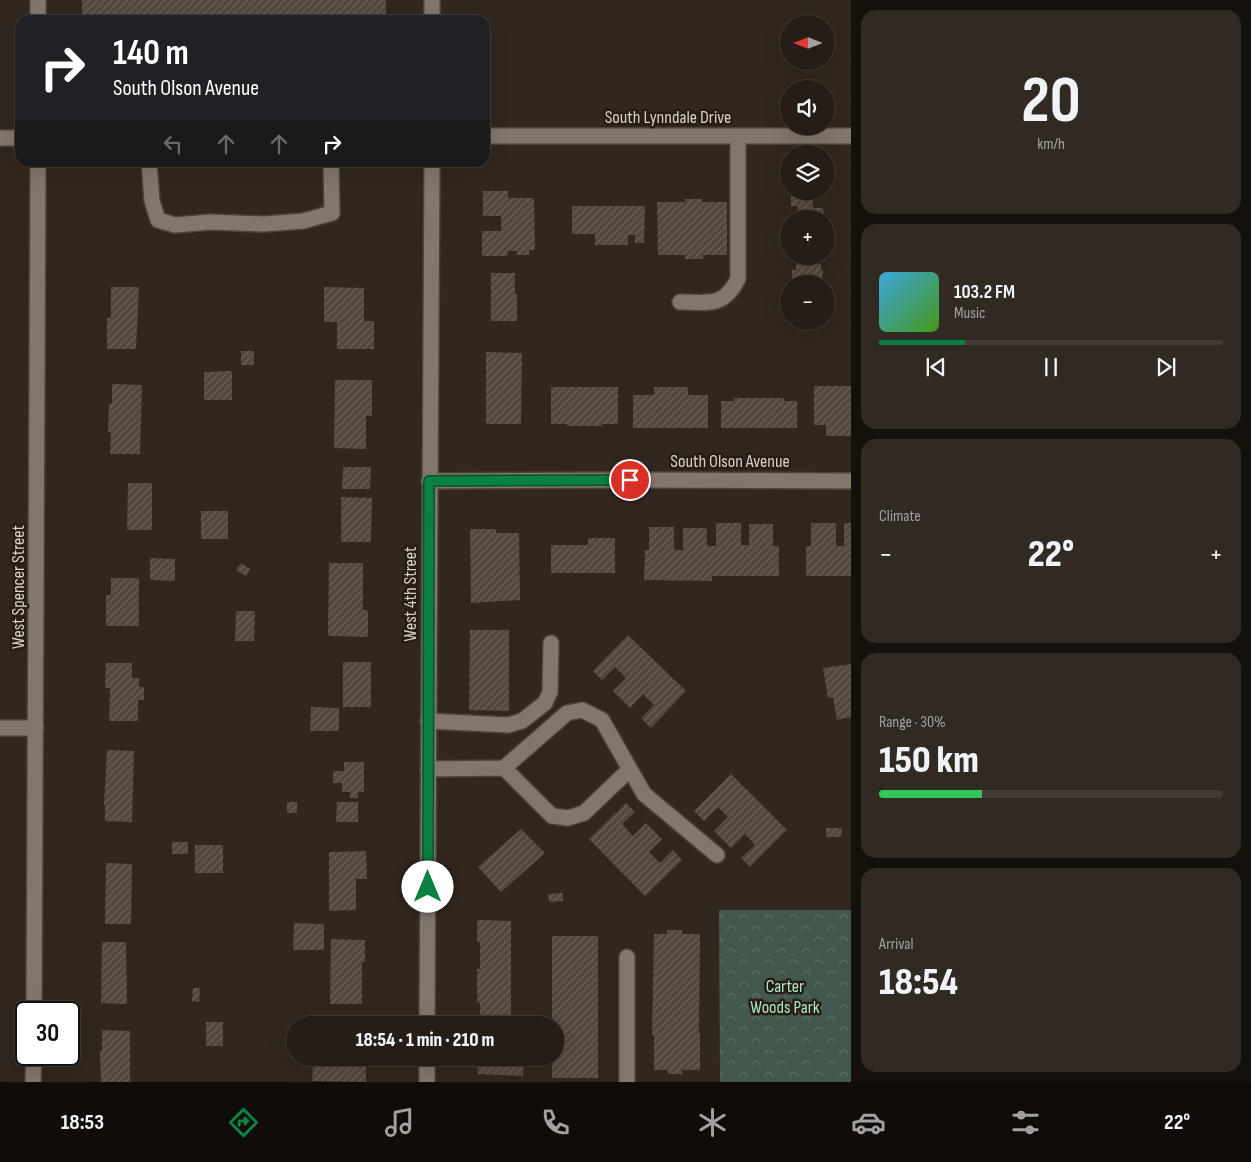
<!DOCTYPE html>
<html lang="en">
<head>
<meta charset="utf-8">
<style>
	body { margin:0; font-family:"Sofia Sans Condensed",sans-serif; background:#312a23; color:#f1f3f6; height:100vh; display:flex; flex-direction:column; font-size:19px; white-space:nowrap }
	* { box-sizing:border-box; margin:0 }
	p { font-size:16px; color:#a3a2a1 }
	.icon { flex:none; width:28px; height:28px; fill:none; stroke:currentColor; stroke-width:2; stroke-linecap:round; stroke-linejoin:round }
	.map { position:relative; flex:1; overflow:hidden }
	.drawer { display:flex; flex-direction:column; gap:10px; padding:10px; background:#14100c; width:400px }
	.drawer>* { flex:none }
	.top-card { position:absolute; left:15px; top:15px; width:475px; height:152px; border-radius:15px; box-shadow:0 5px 20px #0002,0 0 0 1px #423b35; background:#202124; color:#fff; overflow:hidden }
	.needle { width:32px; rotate:270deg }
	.tools { position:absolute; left:780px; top:15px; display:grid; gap:10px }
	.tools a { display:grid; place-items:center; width:55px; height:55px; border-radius:50%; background:#251d16; box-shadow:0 5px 20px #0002,0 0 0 1px #423b35; font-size:25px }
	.speed { position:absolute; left:15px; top:1001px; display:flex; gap:10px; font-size:25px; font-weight:700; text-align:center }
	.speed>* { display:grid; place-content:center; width:65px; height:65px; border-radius:50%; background:#251d16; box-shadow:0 5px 20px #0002,0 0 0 1px #423b35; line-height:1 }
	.speed .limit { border:2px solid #111; border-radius:8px; background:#fff; color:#111 }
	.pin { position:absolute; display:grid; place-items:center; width:42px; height:42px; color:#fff; margin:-21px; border:2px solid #fff; border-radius:50%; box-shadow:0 1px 5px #0007 }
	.me { position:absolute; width:55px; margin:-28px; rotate:0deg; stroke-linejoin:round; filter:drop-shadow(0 0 4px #0008) }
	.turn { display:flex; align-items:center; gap:18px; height:105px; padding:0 15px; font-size:22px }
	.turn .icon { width:65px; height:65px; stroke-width:2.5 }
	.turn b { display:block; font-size:35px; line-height:42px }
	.lanes { display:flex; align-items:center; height:48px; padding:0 15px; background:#0003; justify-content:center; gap:25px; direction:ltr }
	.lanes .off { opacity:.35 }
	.big { font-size:38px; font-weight:800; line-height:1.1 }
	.drawer .card { flex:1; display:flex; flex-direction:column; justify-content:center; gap:8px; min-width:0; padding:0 18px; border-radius:15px; background:#312a23 }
	.drawer .dial { align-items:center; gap:0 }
	.dial b { font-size:65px; line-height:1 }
	.song { display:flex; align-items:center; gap:15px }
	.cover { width:60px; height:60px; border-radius:8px; background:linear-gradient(135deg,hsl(200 70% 55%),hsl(100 70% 35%)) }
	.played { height:5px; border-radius:2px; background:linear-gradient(90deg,#0b8043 25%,#423b35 25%) }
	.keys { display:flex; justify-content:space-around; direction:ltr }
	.heat { display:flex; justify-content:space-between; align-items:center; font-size:28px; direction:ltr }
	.charge { height:8px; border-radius:4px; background:linear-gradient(90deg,#34c759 30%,#423b35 0) }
	.trip { position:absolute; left:286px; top:1016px; width:278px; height:50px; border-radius:25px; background:#251d16; box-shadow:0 5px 20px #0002,0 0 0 1px #423b35; font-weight:800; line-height:50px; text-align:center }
	.tabs { display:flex; height:80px; justify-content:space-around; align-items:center; background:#0f0c09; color:#a3a2a1 }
	.tabs .icon { width:35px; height:35px }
	.tabs .on { color:#0b8043 }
	.tabs b { font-size:22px; color:#f1f3f6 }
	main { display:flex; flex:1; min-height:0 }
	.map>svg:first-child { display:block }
</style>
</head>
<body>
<main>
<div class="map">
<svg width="851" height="1082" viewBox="0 0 851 1082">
	<defs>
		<pattern id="forest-crowns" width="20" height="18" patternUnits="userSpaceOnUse" patternTransform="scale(1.25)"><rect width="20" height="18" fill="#42584d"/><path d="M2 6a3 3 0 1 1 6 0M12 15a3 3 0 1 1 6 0" fill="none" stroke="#5d6f65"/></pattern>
		<pattern id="building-hatch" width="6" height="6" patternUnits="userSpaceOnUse" patternTransform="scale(1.25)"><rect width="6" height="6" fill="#52473d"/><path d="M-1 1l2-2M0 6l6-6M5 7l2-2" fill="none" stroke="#6a6158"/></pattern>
	</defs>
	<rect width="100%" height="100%" fill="#31271e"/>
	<path fill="url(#forest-crowns)" d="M719,910H851V1082H720Z"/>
	<path fill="url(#building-hatch)" d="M82,0H386V16H387V20H82Z
		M483,191H508V198H534L535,250H529V255H517V251H507L508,256H482V231H501V216H483Z
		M791,196L813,197V208H823L824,219H793V214H797L798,206H791Z
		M685,199H702V202H727V255H703V259H685V255H658L657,202H685Z
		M572,206H645L644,243H635V235H628V245H595V234H572Z
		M796,256H812V264H821V270H823L822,284H792V270H796Z
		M491,273H515V294H517V321H491Z
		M111,287H139L136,349H107V318H111Z
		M324,287L364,288V321H374V349H337V322H324Z
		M241,351H254V365H241Z
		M486,352L522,353L521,424H486Z
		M232,371V400H204V372Z
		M335,380H372V416H366V449L334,448Z
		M112,384L142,385L140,454H110L111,432H108L109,404H112Z
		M814,386H851V436H826V425H814Z
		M551,387H618V424H602V426H567V424H551Z
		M654,387H688V395H708V428H633V395H654Z
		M734,398H784V401H797V428H721V401H734Z
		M343,467H371L370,489H342Z
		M128,483H152V530H127Z
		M341,497L372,498L371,542H341Z
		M201,511H228V539H201Z
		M716,523H741V545H749V524H773V546H779V576H712V581L644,580L645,550H649V527H674V550H683V528H707V546H716Z
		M811,523H836V546H844V523H851V576H806V546H811Z
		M470,529H496V533H519L520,600L471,603Z
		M588,538H615V573H551V545H588Z
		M150,558L175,559V581L150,580Z
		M241,563L250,569L246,576L236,570Z
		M329,563H363V610H368V637L328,636Z
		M111,578H139V626H106V595H111Z
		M236,611H255L254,641H235Z
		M470,630H509V711L469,710Z
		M628,635L686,691L651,728L641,718L654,705L643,694L630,708L613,691L626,678L615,667L602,680L593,671Z
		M343,662H371V707H343Z
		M106,663H132V678H139V687H144V700H138V721H109L110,688H105Z
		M851,664V717L837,720L833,697L828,698L823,668Z
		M311,707L339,708V731H310Z
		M107,750L134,751L132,822L105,821V805H104Z
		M344,762H364V792H358V798H350V792H342V783H333V771H344Z
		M731,774L787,830L750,867L741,858L755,845L745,834L731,848L714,831L728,817L718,807L704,821L694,811Z
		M287,802H297V813H287Z
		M337,802H358V822H336Z
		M626,803L635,812L622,824L633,836L646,823L662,839L649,852L660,863L673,850L682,860L645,896L589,839Z
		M826,828H842L841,837H826Z
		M521,829L545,853L501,892L478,867Z
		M172,842H188V854H172Z
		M195,845H223V873H195Z
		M366,851L367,879H356V910L329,911V852Z
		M106,863L132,864L131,924H105Z
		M563,893V901L549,902L548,894Z
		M477,920L511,921V1025H480V1003H477V969H480V942H477Z
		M294,923L324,924V950H293Z
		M667,930H682V934H700L699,1033H700V1070H682V1074H668V1070H654V1035H652L654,934H667Z
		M552,936H598V1078H552V1058H555V1025H552Z
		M331,939L365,940V962H362V1004H330Z
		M102,942H126L127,1004L101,1003Z
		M193,988H200L199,1002L192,1001Z
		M206,1022H223V1046H206Z
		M102,1030L130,1031V1082H101L100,1051H102Z
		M324,1058H366V1082L312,1081L313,1065H324Z
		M477,1058H524L523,1076L478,1074Z"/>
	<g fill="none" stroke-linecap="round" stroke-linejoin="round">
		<g stroke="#4b423a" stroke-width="18">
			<path id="minor" d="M38,20V0
				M432,20V0
				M485,136H851
				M0,138H20
				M149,162L152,201L158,220L175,225L210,222L264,224L303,221L332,213L331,162
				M680,302C709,302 723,308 738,279V136
				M429,481L630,480L851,481
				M428,721L508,725L522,721L545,703L550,692L551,643
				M0,728H36
				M504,768L552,816L568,818L584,813L629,770
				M428,769L504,768L567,713L582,710L602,720L644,794L717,855
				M627,957V1082
				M34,1012L38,162
				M427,1025L432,162
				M33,1082L34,1055
				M427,1082V1058"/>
		</g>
		<use href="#minor" stroke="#83766c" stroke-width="15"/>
	</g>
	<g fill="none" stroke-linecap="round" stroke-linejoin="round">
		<g stroke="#07532c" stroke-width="12">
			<path id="route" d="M428,887L429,481L630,480"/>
		</g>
		<use href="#route" stroke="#0b8043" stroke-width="9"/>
	</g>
	<g text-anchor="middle" stroke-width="5" stroke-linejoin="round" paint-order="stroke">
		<g font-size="18" fill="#d8d2cc" stroke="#271d14">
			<text x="668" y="123">South Lynndale Drive</text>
			<text x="730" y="467">South Olson Avenue</text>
			<text transform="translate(18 587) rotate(-90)" y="6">West Spencer Street</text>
			<text transform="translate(410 594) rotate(-90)" y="6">West 4th Street</text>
		</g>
		<g font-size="18" fill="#a9e5c9" stroke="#271d14">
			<text x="785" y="992">Carter<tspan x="785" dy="21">Woods Park</tspan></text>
		</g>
	</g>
</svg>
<div class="tools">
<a><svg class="needle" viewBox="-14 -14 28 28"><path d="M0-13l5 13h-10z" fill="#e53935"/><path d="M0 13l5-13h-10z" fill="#a3a2a1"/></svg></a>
<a><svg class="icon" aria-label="sound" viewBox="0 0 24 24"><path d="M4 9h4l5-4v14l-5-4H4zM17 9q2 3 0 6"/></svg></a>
<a><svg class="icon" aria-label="layers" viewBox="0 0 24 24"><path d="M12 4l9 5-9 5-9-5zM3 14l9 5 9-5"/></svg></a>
<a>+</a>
<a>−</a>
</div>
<div class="speed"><div class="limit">30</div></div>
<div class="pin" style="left:630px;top:480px;background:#d93025"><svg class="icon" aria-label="arrive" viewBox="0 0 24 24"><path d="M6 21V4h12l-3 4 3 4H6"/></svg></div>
<svg class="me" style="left:428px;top:887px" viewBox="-20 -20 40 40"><circle r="19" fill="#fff"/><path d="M0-13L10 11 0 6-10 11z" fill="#0b8043"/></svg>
<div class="trip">18:54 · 1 min · 210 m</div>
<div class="top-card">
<div class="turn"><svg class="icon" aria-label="right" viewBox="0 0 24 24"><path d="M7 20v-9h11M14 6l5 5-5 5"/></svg><div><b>140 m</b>South Olson Avenue</div></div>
<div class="lanes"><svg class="icon off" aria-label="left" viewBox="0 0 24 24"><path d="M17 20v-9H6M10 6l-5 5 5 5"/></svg><svg class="icon off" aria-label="ahead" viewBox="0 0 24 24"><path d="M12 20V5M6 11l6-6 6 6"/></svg><svg class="icon off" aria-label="ahead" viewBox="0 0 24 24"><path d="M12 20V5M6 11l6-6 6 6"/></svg><svg class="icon" aria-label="right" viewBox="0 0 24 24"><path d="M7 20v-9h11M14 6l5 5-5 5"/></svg></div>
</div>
</div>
<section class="drawer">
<div class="card dial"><b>20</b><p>km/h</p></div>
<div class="card">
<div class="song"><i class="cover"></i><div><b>103.2 FM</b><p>Music</p></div></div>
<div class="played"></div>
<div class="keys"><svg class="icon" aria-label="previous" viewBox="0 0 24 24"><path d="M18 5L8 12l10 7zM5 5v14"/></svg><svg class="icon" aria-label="pause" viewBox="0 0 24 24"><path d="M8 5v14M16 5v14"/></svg><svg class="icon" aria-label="next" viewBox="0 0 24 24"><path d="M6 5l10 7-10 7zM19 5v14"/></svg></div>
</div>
<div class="card"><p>Climate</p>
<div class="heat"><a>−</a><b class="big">22°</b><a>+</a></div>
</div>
<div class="card"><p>Range · 30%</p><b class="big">150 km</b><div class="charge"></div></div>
<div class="card"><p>Arrival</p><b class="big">18:54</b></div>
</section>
</main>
<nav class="tabs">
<b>18:53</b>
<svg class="icon on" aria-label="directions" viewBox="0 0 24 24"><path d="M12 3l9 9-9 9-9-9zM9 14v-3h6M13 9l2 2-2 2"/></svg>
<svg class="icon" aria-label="music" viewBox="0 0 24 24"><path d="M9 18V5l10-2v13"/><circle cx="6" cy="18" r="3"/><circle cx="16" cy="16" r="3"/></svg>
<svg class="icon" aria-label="phone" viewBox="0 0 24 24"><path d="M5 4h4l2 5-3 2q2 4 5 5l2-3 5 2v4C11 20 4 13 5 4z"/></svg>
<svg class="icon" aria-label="climate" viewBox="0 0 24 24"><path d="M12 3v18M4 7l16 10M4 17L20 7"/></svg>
<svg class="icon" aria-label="car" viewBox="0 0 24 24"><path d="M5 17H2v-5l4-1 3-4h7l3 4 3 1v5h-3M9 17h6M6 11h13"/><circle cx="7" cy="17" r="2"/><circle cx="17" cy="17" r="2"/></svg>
<svg class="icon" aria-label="filters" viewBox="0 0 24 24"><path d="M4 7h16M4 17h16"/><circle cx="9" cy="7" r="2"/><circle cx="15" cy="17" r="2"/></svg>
<b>22°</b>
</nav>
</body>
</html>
